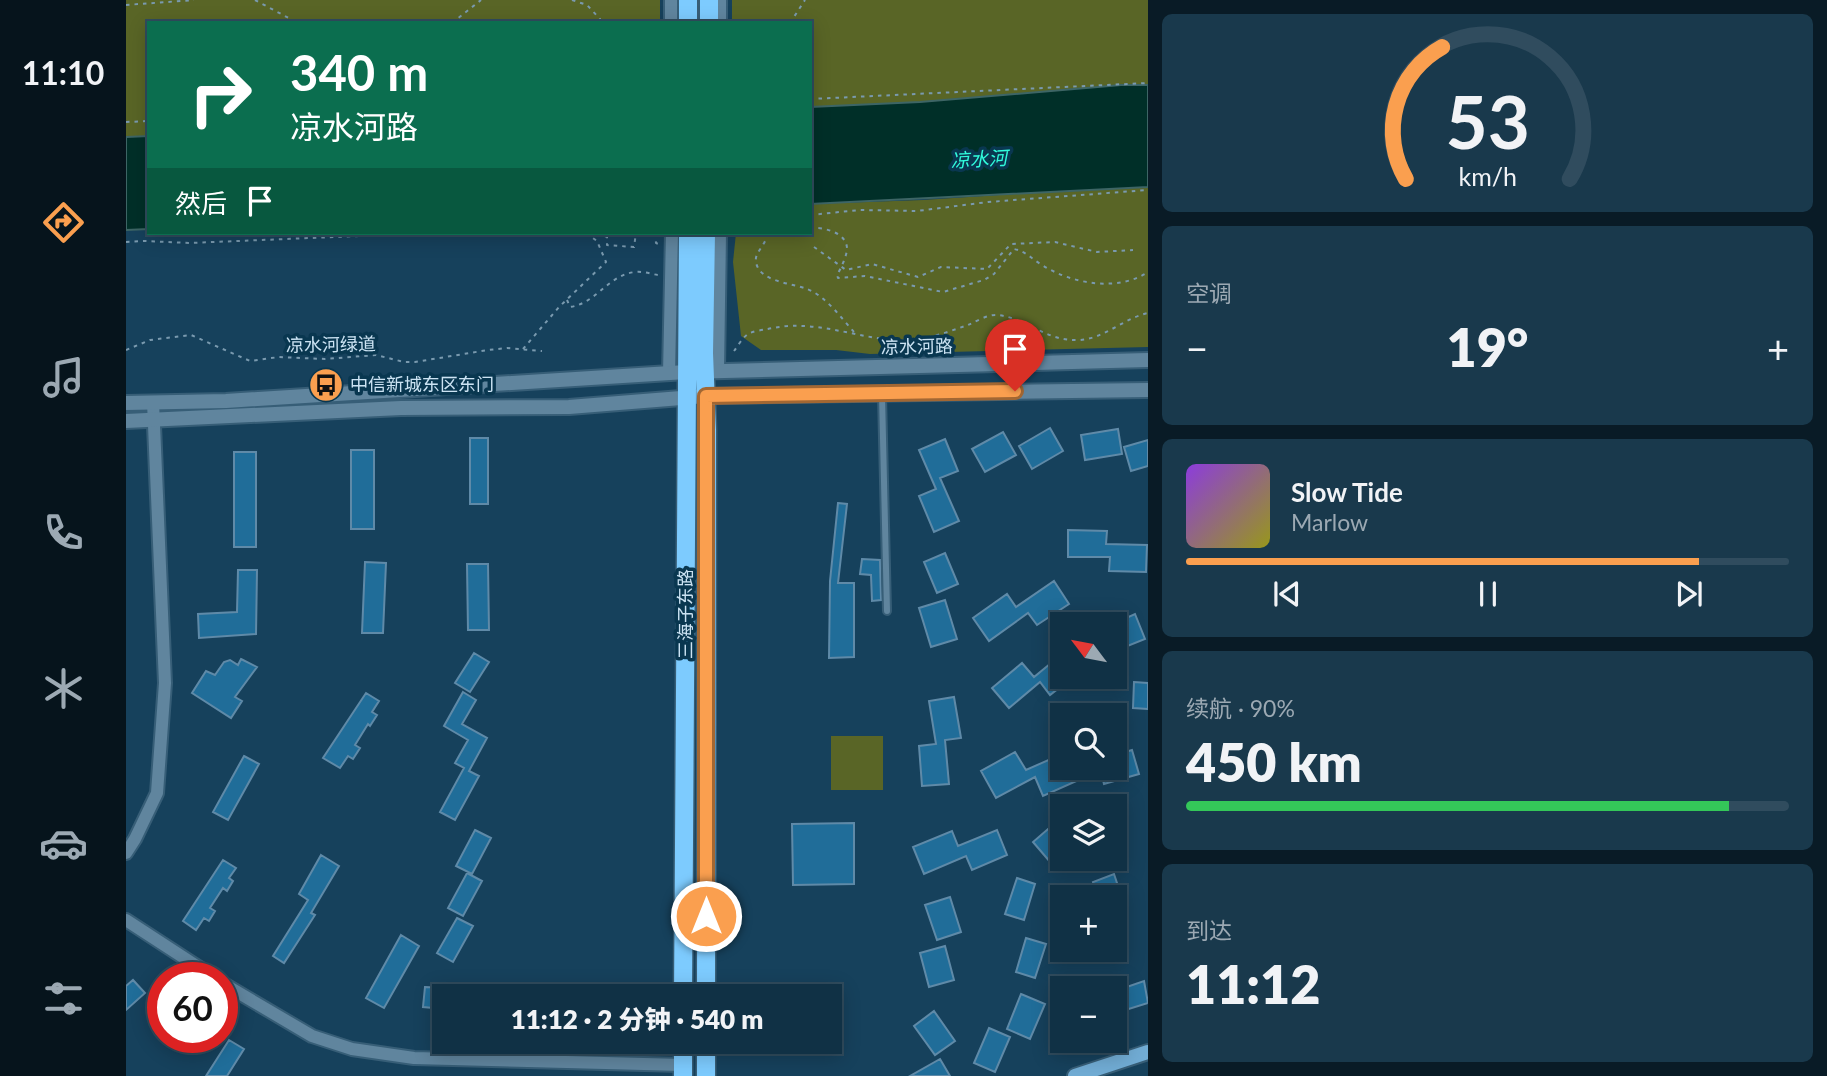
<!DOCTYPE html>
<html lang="zh">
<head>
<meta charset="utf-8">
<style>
	body { margin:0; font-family:Lato,"Noto Sans SC",sans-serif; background:#19394c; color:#f1f3f6; height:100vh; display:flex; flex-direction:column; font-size:26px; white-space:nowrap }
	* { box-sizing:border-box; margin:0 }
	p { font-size:23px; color:#9ca9b3 }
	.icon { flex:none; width:38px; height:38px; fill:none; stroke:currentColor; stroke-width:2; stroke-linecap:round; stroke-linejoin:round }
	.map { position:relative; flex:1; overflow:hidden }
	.side { display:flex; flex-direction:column; gap:14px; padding:14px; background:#091b26; width:679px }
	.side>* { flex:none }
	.top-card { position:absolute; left:21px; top:21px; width:665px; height:214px; border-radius:0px; box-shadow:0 4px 18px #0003,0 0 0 2px #304c5e; background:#0b6e4f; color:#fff; overflow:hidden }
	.needle { width:46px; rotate:302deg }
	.buttons { position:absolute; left:924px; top:612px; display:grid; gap:14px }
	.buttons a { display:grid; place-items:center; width:77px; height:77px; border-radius:0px; background:#103145; box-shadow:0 4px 18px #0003,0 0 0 2px #304c5e; font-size:35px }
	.speed { position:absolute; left:21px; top:962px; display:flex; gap:14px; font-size:35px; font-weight:700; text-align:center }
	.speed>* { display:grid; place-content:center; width:91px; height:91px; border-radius:50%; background:#103145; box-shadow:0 4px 18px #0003,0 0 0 2px #304c5e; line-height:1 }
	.speed .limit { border:10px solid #d22; background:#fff; color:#111 }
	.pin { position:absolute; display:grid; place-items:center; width:60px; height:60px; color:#fff; margin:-72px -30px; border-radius:50% 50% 50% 0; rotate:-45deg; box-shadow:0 0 7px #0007 }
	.pin .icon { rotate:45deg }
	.me { position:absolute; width:77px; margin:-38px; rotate:0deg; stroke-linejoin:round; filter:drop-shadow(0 0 5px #0008) }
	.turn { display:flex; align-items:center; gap:24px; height:147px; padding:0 28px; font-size:32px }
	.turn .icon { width:91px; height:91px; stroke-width:2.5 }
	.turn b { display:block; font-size:49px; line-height:60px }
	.then { display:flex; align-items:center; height:66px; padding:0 28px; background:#0003; gap:14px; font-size:26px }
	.big { font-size:52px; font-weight:800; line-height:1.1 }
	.side .tile { flex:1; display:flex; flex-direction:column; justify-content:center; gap:10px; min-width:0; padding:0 24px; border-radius:10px; background:#19394c }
	.side .dial { align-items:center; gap:0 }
	.dial svg { height:182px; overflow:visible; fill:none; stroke:#304c5e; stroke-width:7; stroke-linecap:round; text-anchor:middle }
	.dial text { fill:#f1f3f6; stroke:none }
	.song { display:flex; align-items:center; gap:21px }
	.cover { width:84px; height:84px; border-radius:10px; background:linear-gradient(135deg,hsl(270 70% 55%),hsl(60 70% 35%)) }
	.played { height:7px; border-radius:4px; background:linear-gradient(90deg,#fa9f4f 85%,#304c5e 85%) }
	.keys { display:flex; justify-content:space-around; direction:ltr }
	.heat { display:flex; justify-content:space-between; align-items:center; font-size:38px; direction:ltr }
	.charge { height:10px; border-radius:5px; background:linear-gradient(90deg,#34c759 90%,#304c5e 0) }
	.trip { position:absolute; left:306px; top:984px; width:410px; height:70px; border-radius:0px; background:#103145; box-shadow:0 4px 18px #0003,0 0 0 2px #304c5e; font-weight:800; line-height:70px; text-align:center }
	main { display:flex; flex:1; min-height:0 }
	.tab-bar { display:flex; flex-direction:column; width:126px; justify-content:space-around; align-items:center; background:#06141c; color:#9ca9b3 }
	.tab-bar .icon { width:49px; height:49px }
	.tab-bar .on { color:#fa9f4f }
	.tab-bar b { font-size:32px; color:#f1f3f6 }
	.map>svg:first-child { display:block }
</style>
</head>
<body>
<main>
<nav class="tab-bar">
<b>11:10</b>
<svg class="icon on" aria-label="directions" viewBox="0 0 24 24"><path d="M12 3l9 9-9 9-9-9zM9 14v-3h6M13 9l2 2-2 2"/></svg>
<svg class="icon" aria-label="music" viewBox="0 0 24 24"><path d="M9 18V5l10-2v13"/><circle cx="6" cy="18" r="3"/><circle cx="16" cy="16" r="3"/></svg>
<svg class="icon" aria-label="phone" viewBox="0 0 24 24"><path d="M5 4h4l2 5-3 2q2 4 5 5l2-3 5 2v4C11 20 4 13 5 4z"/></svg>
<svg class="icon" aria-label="climate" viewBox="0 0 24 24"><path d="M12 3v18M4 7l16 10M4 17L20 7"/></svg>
<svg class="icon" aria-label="car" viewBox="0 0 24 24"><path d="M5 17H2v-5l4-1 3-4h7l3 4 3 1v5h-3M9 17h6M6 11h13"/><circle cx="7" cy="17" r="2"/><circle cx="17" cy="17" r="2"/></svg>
<svg class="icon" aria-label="filters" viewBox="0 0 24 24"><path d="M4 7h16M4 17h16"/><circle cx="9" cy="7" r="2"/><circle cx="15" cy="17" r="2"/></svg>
</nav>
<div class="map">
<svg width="1022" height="1076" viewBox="0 0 1022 1076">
	<rect width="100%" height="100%" fill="#16415c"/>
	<path fill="#596526" d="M0,0H534V23H23V136L0,137Z
		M606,0H1022V85H995L794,102L684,107V23H606Z
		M991,187H1022V347L744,354L710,350H635L615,336L607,262L610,233H684V204L797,200Z
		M705,736H757V790H705Z"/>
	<path fill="#002f28" stroke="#3d6565" stroke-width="2" d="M995,85H1022V187L684,204V107L794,102Z
		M23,136V229L0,230V137Z"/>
	<path fill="#206d99" stroke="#5f8aa8" stroke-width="2" d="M924,428L937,451L906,469L893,446Z
		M992,429L996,454L959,460L955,435Z
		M877,432L890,455L859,472L846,449Z
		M344,438H362V504H344Z
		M819,439L832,471L814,478L833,521L808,532L793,496L810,489L793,450Z
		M1022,440V466L1005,471L998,447Z
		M225,450H248V529H225Z
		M108,452H130V547H108Z
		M712,503L721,504L712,583H728V657L703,658L704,581Z
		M942,530L981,531L980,544L1021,545L1020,572L983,571L984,557H942Z
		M819,553L832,584L811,593L798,562Z
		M736,559L754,560L755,600L746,601L745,575L734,574Z
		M239,562L260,563L257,633H236Z
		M341,564H362L363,630H342Z
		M112,570H131L130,634L73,638L72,614L111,612Z
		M928,581L943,604L911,625L902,613L863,641L847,618L881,594L890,607Z
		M819,600L831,639L805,647L793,608Z
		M1009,614L1019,639L989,651V623Z
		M348,653L363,662L344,692L329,683Z
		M936,654V677H947L924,695L914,682L883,708L866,688L896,663L908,677Z
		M115,659L131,667L109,697L116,701L105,718L66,693L80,671L89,675L98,662L104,660L112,665Z
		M1008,682L1022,683V709L1007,708Z
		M337,692L350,700L336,724L361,738L343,771L353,776L329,820L314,812L338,768L329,763L342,740L318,726Z
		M240,693L253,701L246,712L251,715L244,726L242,724L229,745L234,748L227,759L222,756L214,768L197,758Z
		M828,697L835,738L819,740L823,784L796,786L793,746L810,744L803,701Z
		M1006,750L1013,774L978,784L974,768H989V755Z
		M889,752L900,770L936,754V768H950L955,779L917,796L909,777L870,798L855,771Z
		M118,756L133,764L102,820L87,812Z
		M936,817V853L925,863L907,842Z
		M989,821L1001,836L989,847Z
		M728,823V884L667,885L666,824Z
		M349,830L365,838L346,874L330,866Z
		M871,830L881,855L846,870L840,856L798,874L787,847L826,831L832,846Z
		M195,855L213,866L185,913L189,915L158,963L147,956L182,900L173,894Z
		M97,860L110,868L103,878L107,881L101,891L97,888L84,908L89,911L83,921L78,918L70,930L57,921Z
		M341,873L356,881L337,916L322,908Z
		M988,874L999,907L989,911V898H972L967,882Z
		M891,878L909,884L898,920L879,914Z
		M824,897L835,932L811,940L799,905Z
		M331,918L347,926L327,962L311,953Z
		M275,935L293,946L258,1008L240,998Z
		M900,938L920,944L909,978L890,972Z
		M819,946L828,980L803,987L794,953Z
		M961,950H996V953L964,961Z
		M7,980L19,993L0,1010V986Z
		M1018,981L1022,1003L993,1012L989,1001V991Z
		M299,987L335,989V996H318V1009L297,1007Z
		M895,994L919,1004L904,1039L881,1029Z
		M808,1011L829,1041L809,1055L788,1026Z
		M863,1028L884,1037L869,1072L848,1063Z
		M103,1040L118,1049L101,1076H80Z
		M814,1059L824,1076H784Z"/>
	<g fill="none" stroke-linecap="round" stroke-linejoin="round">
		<g stroke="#375e77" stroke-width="10">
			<path id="service" d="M756,395L761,611"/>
		</g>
		<g stroke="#375e77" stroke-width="16">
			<path id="minor" d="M594,0V23
				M545,23V0
				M592,371L594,233
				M543,374L546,233
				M0,853L9,839L31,793L39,683L27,402
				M0,920L89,978
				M96,983L186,1036L226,1049L288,1058L557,1065"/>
		</g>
		<g stroke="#375e77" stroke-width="18">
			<path id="tertiary" d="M0,403L100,401L560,372L1022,360
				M0,421L275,408L443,407L580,396L1022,390"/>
		</g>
		<g stroke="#375e77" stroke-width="18">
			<path id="secondary" d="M949,1076L1022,1052"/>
		</g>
		<g stroke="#375e77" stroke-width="21">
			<path id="primary" d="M562,0V23
				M583,23V0
				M580,233L578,353L581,430L580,996
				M557,996L562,233
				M557,1041V1076
				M580,1076V1041"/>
		</g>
		<path stroke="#7a9aaf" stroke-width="2" stroke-dasharray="3.5 5" stroke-linecap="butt" d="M129,0L172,23
			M446,0L461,5L474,19L473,23
			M0,5L68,0
			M326,23L355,0
			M664,23L679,0
			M684,99L1022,83
			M0,122L23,121
			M684,215L734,210L791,211L862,202L1022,190
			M684,228C697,227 720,232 721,248C721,256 715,268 711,275L712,278L739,276L817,292L858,280L868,274L888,249C899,251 906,259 916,265C946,284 992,292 1022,272
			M471,233L481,237V245L508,247L510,233
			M529,233L530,243L535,245
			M641,233C641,245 628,252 630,262C633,282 666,283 681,289C700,296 715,318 729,333
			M0,242L18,241L63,243L306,233
			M441,300L444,307C471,303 482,275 509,272C517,271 525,274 532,275
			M397,349L433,307L480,262L471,241L460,233
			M0,350L24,340L65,335L124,361L153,357L199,359L250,355L278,362H289L362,350L381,348L416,351
			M608,351C612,346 616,338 622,334C627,331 636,330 642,329C694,317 737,343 785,340C804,339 824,331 842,325C851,321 862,314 872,315C900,318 921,342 953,340C978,339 998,318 1022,313"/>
		<use href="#service" stroke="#60859e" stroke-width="6"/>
		<use href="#minor" stroke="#60859e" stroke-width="12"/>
		<use href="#tertiary" stroke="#60859e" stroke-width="14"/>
		<use href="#secondary" stroke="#71acd4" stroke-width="14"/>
		<use href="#primary" stroke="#7dcbfe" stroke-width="18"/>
		<path stroke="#7a9aaf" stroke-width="2" stroke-dasharray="3.5 5" stroke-linecap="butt" d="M688,247L720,270L746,264L792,277L815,267L861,269L885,244L929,242L971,252L1007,250"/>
	</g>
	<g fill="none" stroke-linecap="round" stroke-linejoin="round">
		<g stroke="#a26733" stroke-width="18">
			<path id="route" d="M580,916V396L889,391"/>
		</g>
		<use href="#route" stroke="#fa9f4f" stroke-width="12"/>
	</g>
	<defs>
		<g id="bus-disc" transform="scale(1.75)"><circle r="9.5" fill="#fa9f4f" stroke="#093750"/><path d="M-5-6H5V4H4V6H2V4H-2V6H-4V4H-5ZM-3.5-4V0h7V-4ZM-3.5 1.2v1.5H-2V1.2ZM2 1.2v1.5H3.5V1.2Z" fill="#111"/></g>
	</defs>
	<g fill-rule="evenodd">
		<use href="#bus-disc" x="200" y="385"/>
	</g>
	<g text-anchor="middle" stroke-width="7" stroke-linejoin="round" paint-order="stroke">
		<g font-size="18" fill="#cce3f3" stroke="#093750">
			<text transform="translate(205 345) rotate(-1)" y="6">凉水河绿道</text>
			<text transform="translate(791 347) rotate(-1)" y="6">凉水河路</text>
			<text transform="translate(560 614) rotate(-90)" y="6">三海子东路</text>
		</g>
		<g font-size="18" fill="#cce3f3" stroke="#093750" text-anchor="start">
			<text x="224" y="391">中信新城东区东门</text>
		</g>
		<g font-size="19" font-style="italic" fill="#30fbdc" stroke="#093750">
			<text transform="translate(853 159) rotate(-3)" y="7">凉水河</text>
		</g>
	</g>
</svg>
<div class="buttons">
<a><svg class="needle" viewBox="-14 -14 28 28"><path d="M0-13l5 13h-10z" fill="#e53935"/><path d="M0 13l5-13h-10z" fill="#9ca9b3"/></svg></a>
<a><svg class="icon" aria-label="search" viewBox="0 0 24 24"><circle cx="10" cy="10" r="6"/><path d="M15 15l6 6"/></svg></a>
<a><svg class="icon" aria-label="layers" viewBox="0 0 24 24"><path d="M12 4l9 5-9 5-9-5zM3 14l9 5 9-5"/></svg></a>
<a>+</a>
<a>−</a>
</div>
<div class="speed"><div class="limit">60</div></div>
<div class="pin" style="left:889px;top:391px;background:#d93025"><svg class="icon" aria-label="arrive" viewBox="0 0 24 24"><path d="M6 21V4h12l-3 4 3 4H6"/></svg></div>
<svg class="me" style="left:580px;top:916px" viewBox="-20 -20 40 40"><circle r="17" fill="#fa9f4f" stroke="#fff" stroke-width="3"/><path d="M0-11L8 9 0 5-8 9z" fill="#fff"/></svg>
<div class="trip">11:12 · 2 分钟 · 540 m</div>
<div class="top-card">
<div class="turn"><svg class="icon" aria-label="right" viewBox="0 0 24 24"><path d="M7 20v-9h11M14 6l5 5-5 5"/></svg><div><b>340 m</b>凉水河路</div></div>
<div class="then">然后<svg class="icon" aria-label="arrive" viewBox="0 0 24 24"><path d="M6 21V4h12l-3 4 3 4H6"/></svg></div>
</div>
</div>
<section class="side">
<div class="tile dial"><svg viewBox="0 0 100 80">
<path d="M14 69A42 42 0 1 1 86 69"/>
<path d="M14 69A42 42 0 0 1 30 11" stroke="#fa9f4f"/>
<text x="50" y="56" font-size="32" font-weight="700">53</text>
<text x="50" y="72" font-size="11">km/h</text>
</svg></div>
<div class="tile"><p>空调</p>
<div class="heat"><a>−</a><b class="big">19°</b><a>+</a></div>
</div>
<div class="tile">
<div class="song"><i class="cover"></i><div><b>Slow Tide</b><p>Marlow</p></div></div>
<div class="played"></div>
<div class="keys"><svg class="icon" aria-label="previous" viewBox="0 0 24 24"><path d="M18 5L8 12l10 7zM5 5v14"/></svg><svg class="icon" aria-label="pause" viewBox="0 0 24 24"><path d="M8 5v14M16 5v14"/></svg><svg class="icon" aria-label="next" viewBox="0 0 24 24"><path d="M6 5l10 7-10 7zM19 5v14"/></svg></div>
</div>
<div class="tile"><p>续航 · 90%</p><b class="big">450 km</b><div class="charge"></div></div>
<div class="tile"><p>到达</p><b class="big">11:12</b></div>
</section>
</main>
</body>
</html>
